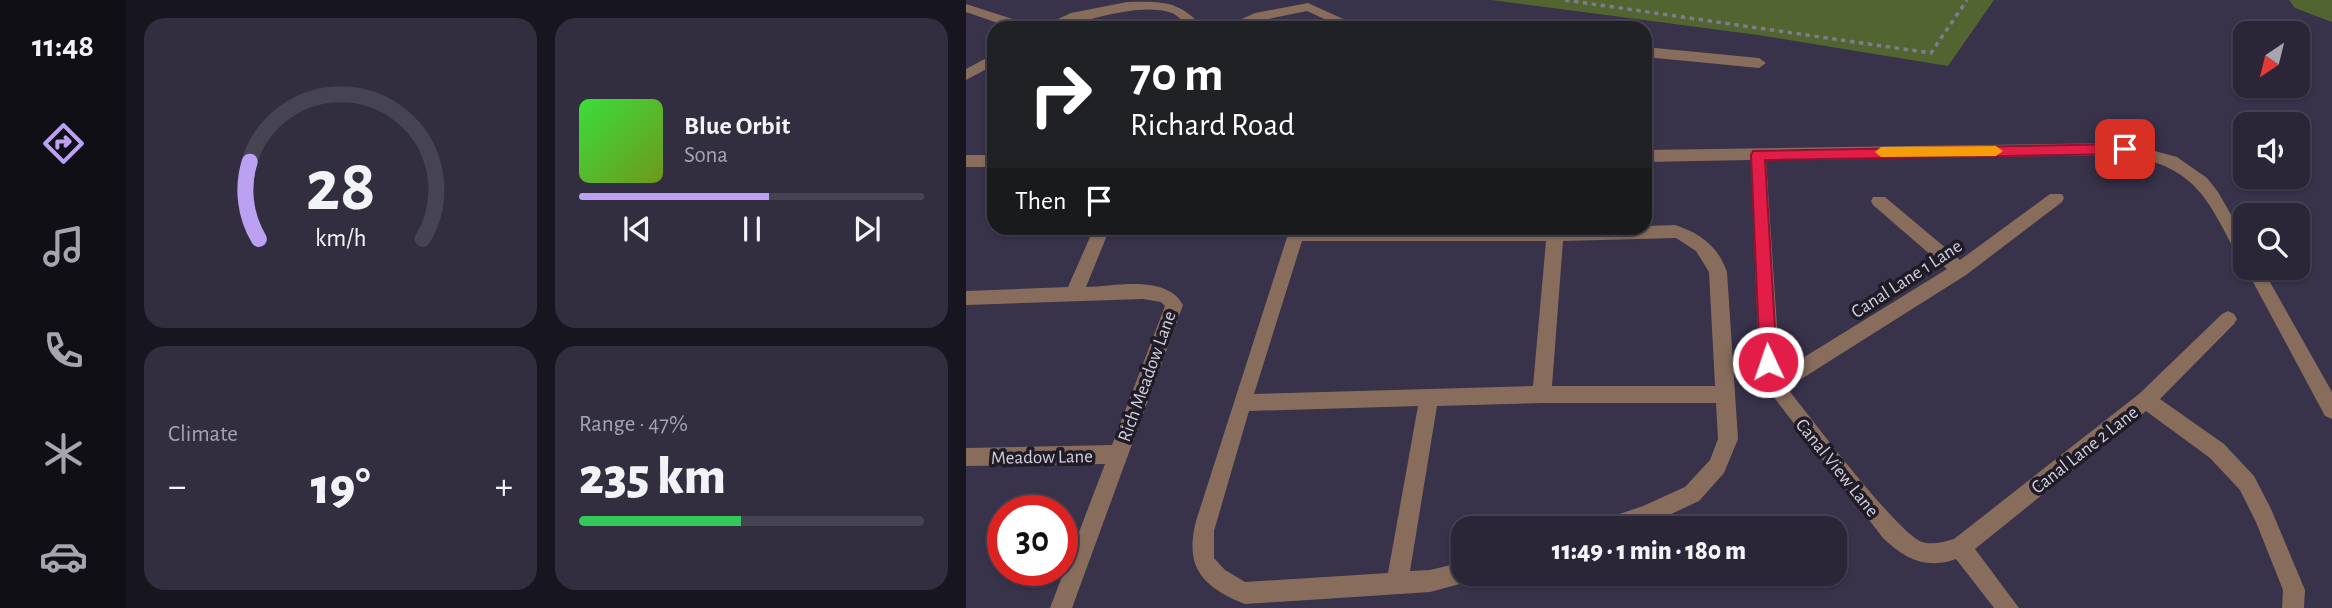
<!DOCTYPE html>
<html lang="en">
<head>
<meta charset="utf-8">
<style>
	body { margin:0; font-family:"Alegreya Sans",sans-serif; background:#322e40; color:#f1f3f6; height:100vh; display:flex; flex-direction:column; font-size:26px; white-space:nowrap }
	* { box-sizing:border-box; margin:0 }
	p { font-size:23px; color:#a5a5ae }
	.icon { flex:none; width:38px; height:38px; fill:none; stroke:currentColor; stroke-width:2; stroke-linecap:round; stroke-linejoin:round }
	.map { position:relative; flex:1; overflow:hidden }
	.side { display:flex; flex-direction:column; gap:18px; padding:18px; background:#17151f; width:840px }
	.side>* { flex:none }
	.hud { position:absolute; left:21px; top:21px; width:665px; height:214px; border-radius:21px; box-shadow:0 2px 5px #0004,0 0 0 2px #464353; background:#202124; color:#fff; overflow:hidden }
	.needle { width:46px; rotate:215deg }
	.fabs { position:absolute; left:1267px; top:21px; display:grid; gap:14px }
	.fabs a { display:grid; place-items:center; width:77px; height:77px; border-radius:14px; background:#2a2638; box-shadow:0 2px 5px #0004,0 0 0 2px #464353; font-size:35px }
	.speed { position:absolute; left:21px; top:495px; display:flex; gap:14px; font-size:35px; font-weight:700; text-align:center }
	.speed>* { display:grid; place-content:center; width:91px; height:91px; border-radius:50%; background:#2a2638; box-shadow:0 2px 5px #0004,0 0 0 2px #464353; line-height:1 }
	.speed .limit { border:10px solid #d22; background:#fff; color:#111 }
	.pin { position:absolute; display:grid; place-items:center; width:60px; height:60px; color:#fff; margin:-30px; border-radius:14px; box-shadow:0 4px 10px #0006 }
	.me { position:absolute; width:77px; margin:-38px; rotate:357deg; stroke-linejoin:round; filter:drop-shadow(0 0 5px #0008) }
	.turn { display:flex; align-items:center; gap:24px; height:147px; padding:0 28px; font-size:32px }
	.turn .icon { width:91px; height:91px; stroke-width:2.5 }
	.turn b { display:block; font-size:49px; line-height:60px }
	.then { display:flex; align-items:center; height:66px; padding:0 28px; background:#0003; gap:14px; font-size:26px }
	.big { font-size:52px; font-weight:800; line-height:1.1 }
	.side .widget { flex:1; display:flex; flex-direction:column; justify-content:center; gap:10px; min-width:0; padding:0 24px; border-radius:21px; background:#322e40 }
	.side .dial { align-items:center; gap:0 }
	.dial svg { height:182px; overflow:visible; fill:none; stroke:#464353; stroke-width:7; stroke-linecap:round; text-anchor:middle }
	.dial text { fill:#f1f3f6; stroke:none }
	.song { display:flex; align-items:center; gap:21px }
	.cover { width:84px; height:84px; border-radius:10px; background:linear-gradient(135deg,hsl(120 70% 55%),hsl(80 70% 35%)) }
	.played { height:7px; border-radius:4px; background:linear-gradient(90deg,#bca0f2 55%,#464353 55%) }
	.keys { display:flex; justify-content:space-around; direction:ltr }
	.heat { display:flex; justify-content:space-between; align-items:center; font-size:38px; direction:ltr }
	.charge { height:10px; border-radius:5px; background:linear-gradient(90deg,#34c759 47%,#464353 0) }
	.side .tiles { flex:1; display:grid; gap:18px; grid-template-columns:repeat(2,1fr) }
	.trip { position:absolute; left:485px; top:516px; width:396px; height:70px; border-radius:21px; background:#2a2638; box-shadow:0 2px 5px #0004,0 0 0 2px #464353; font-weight:800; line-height:70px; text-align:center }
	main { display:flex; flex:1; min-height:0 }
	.tabs { display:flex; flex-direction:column; width:126px; justify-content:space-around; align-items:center; background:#110f16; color:#a5a5ae }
	.tabs .icon { width:49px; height:49px }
	.tabs .on { color:#bca0f2 }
	.tabs b { font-size:32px; color:#f1f3f6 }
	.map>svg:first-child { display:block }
</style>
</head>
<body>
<main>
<nav class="tabs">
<b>11:48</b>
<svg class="icon on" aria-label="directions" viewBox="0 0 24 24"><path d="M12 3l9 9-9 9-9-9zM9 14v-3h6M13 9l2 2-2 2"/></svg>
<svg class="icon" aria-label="music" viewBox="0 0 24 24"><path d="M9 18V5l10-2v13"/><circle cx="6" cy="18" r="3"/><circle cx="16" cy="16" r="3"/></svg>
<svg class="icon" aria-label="phone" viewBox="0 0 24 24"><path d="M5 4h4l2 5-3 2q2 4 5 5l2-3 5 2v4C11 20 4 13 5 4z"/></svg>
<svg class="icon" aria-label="climate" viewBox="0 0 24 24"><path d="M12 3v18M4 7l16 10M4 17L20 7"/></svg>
<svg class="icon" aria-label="car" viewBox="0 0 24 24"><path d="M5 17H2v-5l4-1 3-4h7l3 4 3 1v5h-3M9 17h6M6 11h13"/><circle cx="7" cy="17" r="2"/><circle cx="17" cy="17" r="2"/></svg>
</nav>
<section class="side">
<div class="tiles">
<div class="widget dial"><svg viewBox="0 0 100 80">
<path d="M14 69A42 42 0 1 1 86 69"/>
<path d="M14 69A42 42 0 0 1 10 35" stroke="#bca0f2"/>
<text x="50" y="56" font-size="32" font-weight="700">28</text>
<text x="50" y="72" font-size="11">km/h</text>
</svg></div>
<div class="widget">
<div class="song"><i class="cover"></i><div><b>Blue Orbit</b><p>Sona</p></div></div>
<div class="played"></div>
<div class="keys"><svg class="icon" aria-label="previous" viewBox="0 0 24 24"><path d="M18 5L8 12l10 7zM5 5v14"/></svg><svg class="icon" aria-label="pause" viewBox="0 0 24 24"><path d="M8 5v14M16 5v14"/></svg><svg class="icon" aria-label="next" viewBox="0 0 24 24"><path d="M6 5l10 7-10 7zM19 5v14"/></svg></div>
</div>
<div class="widget"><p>Climate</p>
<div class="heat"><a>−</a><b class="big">19°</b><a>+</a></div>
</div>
<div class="widget"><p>Range · 47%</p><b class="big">235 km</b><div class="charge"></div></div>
</div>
</section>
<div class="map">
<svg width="1366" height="608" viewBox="0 0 1366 608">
	<rect width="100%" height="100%" fill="#38324a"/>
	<path fill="#526530" d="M525,0H1028L982,66L792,35Z
		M1323,0H1366V22L1329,8Z"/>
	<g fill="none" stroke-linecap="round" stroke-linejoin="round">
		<path stroke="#7f7a8e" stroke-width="3.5" stroke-dasharray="4.5 4.5" stroke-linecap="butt" d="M599,0L965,53L1001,0"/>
		<path fill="#886d5c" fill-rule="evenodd" d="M161,2C194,1 215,0 237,28H222C218,23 213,16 206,13C167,0 111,28 73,28L105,13Z
			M342,3L397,28H378L341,11L297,20L275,28H255L289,13Z
			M0,4L65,25L67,28H46L0,12Z
			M464,19L498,24L505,28H423L430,24Z
			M679,47L793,58L800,63L793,68L679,57Z
			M28,54V65L0,80V69Z
			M1159,143L1211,157L1241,178L1252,192L1279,239V261L1273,259C1242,199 1230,167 1159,155L800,160L814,372L981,269L907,205L905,201L907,197H919L994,260L1084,194H1096L1098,198L1096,202L1000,275L821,388C843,415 931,533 956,542C966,545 978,542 988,539L1173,394L1256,314L1262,311L1268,314L1271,319L1268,324L1194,399L1258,444L1288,476L1305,509L1339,590L1338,608H1316L1317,590L1290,522L1274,490L1244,458L1180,411L1009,549L1053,608H1028L990,559C960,570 939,559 917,538L799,386L793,362L785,160L679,162V150Z
			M0,155H28V167H0Z
			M709,225C734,233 752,246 761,272L772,439L758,473L733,501L686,523L672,528H630L633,521L677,506L719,487L744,460L752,439L750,403H576L471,406L444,571L464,570L497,562V574H507L505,581L464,592L279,604C237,587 218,568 230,521L324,228L589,229ZM710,238L730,251L743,272L749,386H586L597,241ZM336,241H580L567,386L288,394ZM452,406L422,573L279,582L259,570L248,558V531L283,411Z
			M128,228H144L120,287C149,286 201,274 217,305L106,608H84L139,464L0,466V448L146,445L199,306L195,302L177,299L0,305V291L102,287Z
			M1279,267L1296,268L1366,392V419L1359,416Z"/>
	</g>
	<path fill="#e11d48" stroke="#92132f" stroke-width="2" d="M1159,144L1166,149L1159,154L799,160L811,362L808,367L802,370L796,367L794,362L785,155L787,151Z"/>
	<path fill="#f59e0b" d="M1030,146L1037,151L1030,156L915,157L909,152L915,147Z"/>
	<g text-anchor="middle" stroke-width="7" stroke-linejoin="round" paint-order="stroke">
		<g font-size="19" fill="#d2cfde" stroke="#1f1c27">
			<text transform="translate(940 278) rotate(-33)" y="7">Canal Lane 1 Lane</text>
			<text transform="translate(180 376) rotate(-70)" y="7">Rich Meadow Lane</text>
			<text transform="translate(1118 449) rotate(-38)" y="7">Canal Lane 2 Lane</text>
			<text transform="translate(76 456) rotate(-1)" y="7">Meadow Lane</text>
			<text transform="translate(872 467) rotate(51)" y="7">Canal View Lane</text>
		</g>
	</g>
</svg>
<div class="fabs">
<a><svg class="needle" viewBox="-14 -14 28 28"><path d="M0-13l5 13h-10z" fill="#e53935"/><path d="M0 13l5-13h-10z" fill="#a5a5ae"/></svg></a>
<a><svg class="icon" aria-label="sound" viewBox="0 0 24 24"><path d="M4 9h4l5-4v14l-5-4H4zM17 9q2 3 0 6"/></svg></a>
<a><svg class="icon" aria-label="search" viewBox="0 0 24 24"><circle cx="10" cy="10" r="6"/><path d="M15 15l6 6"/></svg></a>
</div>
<div class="speed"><div class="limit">30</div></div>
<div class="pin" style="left:1159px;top:149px;background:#d93025"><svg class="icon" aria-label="arrive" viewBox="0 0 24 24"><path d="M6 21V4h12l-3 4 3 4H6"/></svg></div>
<svg class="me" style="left:802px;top:362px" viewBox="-20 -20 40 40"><circle r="17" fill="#e11d48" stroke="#fff" stroke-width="3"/><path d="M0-11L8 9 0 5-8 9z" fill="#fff"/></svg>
<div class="trip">11:49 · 1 min · 180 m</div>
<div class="hud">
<div class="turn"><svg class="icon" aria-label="right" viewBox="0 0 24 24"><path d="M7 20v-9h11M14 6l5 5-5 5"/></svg><div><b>70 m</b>Richard Road</div></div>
<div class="then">Then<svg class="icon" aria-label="arrive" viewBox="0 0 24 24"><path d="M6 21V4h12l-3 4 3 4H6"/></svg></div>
</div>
</div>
</main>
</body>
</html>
